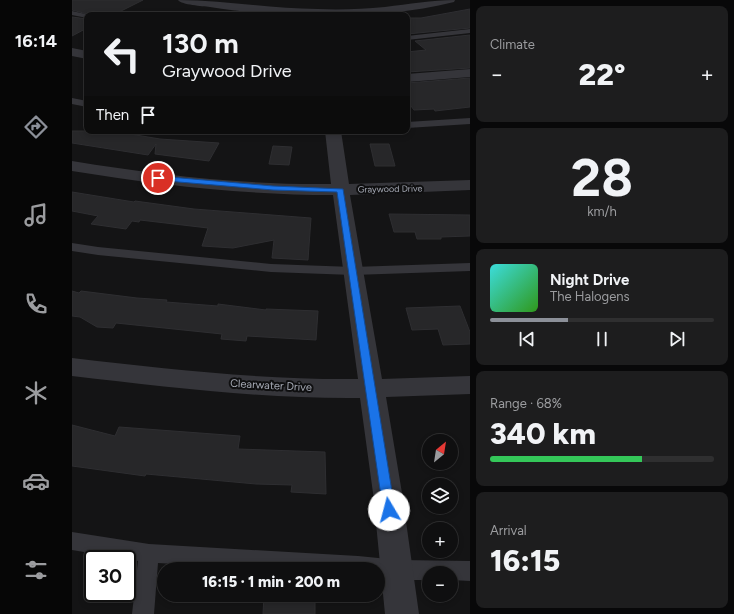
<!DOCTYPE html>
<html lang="en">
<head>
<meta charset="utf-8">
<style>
	body { margin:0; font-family:Figtree,sans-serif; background:#1d1d1e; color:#f1f3f6; height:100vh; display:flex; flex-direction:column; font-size:15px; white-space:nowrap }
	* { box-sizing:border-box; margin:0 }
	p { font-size:13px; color:#9b9c9f }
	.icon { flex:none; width:22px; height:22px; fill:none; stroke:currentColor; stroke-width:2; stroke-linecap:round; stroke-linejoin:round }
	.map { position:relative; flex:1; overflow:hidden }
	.sheet { display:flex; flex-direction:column; gap:6px; padding:6px; background:#080809; width:264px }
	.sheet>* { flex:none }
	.banner { position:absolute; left:12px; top:12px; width:326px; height:122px; border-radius:8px; box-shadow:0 2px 6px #0003,0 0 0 1px #2f2f30; background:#0f0f10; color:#f1f3f6; overflow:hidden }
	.needle { width:26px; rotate:30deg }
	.buttons { position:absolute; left:350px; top:434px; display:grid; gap:8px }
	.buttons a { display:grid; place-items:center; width:36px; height:36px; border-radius:50%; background:#0f0f10; box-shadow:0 2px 6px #0003,0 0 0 1px #2f2f30; font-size:20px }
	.speed { position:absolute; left:12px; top:550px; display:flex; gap:8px; font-size:20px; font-weight:700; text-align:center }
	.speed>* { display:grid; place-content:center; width:52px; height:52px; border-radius:50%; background:#0f0f10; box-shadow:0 2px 6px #0003,0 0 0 1px #2f2f30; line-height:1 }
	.speed .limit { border:2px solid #111; border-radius:6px; background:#fff; color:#111 }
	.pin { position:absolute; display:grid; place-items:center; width:34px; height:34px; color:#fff; margin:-17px; border:2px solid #fff; border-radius:50%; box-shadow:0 1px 4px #0007 }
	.me { position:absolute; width:44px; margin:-22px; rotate:352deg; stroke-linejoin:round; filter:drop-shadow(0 0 3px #0008) }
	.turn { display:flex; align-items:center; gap:14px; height:84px; padding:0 12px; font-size:18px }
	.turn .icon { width:52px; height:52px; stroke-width:2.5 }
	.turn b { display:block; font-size:28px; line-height:34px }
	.then { display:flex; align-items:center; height:38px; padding:0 12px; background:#0003; gap:8px; font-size:15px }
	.big { font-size:30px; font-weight:800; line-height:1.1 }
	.sheet .card { flex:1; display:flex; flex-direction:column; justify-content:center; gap:6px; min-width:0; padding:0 14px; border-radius:8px; background:#1d1d1e }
	.sheet .dial { align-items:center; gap:0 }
	.dial b { font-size:52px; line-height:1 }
	.song { display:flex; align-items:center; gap:12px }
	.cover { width:48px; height:48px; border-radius:6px; background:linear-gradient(135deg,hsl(180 70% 55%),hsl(110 70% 35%)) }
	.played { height:4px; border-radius:2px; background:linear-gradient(90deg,#8c9099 35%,#2f2f30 35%) }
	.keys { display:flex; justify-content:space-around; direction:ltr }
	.heat { display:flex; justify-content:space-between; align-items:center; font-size:22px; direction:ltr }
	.charge { height:6px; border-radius:3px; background:linear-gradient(90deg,#34c759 68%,#2f2f30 0) }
	.trip { position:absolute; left:85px; top:562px; width:228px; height:40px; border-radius:20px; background:#0f0f10; box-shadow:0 2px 6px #0003,0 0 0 1px #2f2f30; font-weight:800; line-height:40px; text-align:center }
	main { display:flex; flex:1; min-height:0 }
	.tabs { display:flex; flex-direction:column; width:72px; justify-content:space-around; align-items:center; background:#060606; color:#9b9c9f }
	.tabs .icon { width:28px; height:28px }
	.tabs .current { color:#8c9099 }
	.tabs b { font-size:18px; color:#f1f3f6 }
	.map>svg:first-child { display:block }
</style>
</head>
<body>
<main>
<nav class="tabs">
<b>16:14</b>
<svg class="icon current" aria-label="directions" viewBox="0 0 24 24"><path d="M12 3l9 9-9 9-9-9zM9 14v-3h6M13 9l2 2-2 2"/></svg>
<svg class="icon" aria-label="music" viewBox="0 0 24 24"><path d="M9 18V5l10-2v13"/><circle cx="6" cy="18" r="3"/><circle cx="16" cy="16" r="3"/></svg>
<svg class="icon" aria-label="phone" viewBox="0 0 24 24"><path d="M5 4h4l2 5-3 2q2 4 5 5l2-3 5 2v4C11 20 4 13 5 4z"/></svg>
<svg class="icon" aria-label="climate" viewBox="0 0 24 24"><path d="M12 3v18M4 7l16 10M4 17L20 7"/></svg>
<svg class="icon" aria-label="car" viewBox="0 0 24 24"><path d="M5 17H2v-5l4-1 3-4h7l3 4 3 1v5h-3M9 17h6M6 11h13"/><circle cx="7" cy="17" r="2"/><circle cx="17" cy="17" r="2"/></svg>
<svg class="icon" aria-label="filters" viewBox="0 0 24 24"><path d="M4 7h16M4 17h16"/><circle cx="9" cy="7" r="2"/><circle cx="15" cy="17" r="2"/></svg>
</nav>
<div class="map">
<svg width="398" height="614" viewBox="0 0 398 614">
	<rect width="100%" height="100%" fill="#141415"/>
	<path fill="#272729" stroke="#2e2e31" d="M0,0H71L41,15H19L0,10Z
		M398,9V28L335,34V18H349Z
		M0,17L15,19V28L0,36Z
		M398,35V68L335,72V52L354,50L343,41Z
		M398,78V107L363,111L362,109L342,110L335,101V83Z
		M0,131H40L88,139L147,143L137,161L83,154L84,144L76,155L0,143Z
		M298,144H317L323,166H303Z
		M201,146L220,147L217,165L197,164Z
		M0,192L62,202L63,201L122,209L239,218L236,260L200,258L202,240L161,248L130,246L136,228L68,220L67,222L60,221L54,229L19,224L26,216L0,211Z
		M317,214L398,215V236L369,237V239H345L343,232H322Z
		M0,291L7,293L9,291L65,298L95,300L94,302L146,306V304L194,310V309L246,311L244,340L175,336L174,341L149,339L150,334L44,323L41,328L25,327L8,317L0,316Z
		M388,306L398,332V344L371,345L366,329L340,330L334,308Z
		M0,425L43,436L47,427L168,436L166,449L253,452L254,494L219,492L220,485L184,484L74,474L73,476L0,466Z
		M192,595H243V614H191Z"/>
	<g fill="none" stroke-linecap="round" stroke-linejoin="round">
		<path fill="#35353a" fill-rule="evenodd" d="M0,11L18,15H15V18L0,15Z
			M398,29V33L335,40V36Z
			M0,98L15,101V107L0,104Z
			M398,118V124L335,128V122Z
			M0,243L26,247L199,264L281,267L398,263V271L281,275L199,272L26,255L0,251Z
			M0,532L77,544L286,556L326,560L398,561V581L379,580V573H357V580H326L306,577V569H193L86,563L82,614H60L66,561L0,550Z"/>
		<path fill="#35353a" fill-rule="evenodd" d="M106,0C153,0 199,9 246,9C268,10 291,9 313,7C337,4 360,0 383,0L382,2C305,21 215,19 138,7C130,6 110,5 106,0Z
			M0,48L15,51V59L0,56Z
			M398,69V77L335,82V74Z
			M253,131H269L277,184L398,180V190L278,195L310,379L398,376V394L314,397L330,493L347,614H313L301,493L288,398C191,399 96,387 0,376V358C95,369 190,380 286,379L261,195C173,195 86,185 0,171V161C86,175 172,185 259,184Z"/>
	</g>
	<path fill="#1a73e8" stroke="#114b97" d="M86,176L201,186L271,189L323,510L321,513L317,515L313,513L311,510L265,192L201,190L83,180L82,178Z"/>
	<g text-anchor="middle" stroke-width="4" stroke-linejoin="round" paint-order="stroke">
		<g font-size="9" fill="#a6aab5" stroke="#0f0f10">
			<text transform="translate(318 189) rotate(-1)" y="3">Graywood Drive</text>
		</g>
		<g font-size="11" fill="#a6aab5" stroke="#0f0f10">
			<text transform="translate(199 385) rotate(3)" y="4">Clearwater Drive</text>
		</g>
	</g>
</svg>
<div class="buttons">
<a><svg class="needle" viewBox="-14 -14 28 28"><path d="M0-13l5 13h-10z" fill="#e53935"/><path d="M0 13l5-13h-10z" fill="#9b9c9f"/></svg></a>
<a><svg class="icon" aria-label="layers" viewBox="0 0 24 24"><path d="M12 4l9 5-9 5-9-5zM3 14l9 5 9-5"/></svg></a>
<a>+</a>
<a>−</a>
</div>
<div class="speed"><div class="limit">30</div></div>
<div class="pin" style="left:86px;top:178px;background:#d93025"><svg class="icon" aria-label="arrive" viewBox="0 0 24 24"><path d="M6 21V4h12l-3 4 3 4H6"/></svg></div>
<svg class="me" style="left:317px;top:510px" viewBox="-20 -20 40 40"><circle r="19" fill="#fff"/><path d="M0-13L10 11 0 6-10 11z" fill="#1a73e8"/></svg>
<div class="trip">16:15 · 1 min · 200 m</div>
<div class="banner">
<div class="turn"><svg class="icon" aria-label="left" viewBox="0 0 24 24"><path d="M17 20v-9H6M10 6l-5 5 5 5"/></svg><div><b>130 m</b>Graywood Drive</div></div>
<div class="then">Then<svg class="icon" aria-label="arrive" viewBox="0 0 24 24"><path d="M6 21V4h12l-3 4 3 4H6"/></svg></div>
</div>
</div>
<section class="sheet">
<div class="card"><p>Climate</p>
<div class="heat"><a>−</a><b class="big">22°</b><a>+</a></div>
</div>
<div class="card dial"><b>28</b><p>km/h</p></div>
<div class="card">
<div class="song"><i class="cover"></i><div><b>Night Drive</b><p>The Halogens</p></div></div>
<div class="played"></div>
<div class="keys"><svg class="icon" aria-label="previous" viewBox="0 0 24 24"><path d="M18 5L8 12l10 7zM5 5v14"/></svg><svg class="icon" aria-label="pause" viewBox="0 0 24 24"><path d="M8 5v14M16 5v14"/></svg><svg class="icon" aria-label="next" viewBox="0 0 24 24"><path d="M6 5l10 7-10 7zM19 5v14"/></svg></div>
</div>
<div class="card"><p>Range · 68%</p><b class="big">340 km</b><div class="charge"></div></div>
<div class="card"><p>Arrival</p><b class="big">16:15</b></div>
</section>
</main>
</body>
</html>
